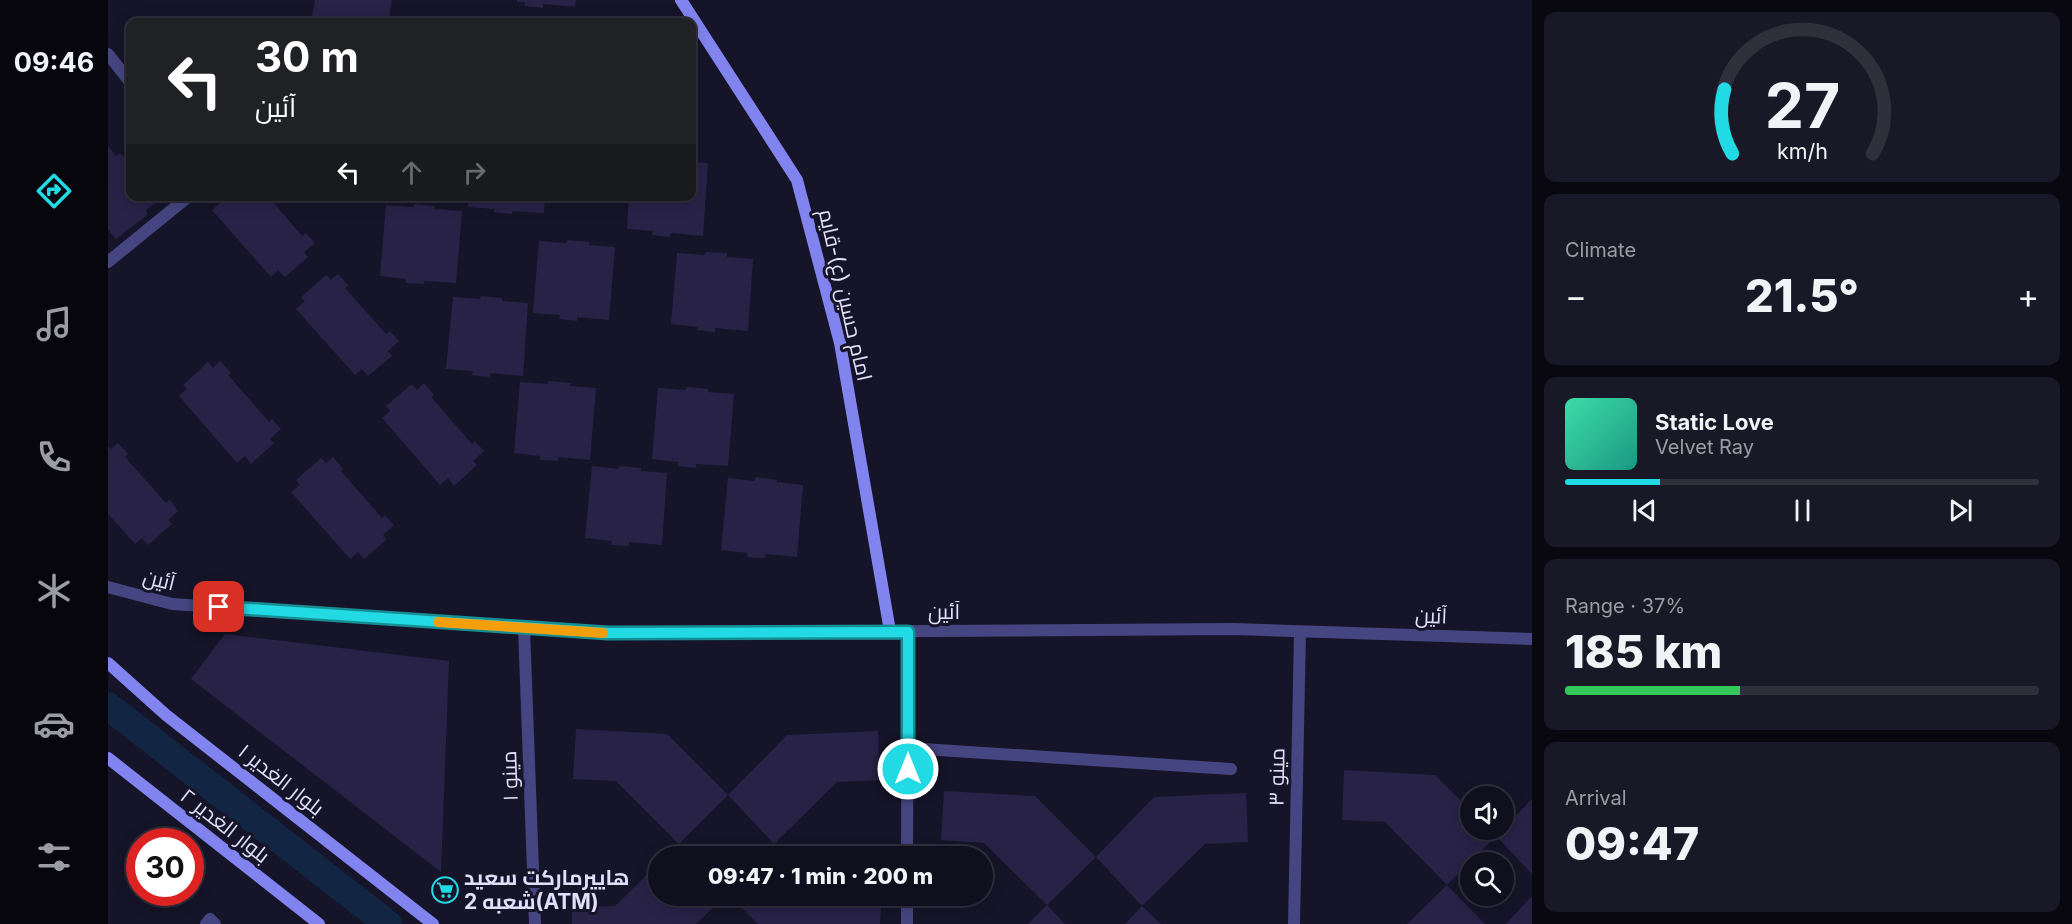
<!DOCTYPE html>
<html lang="en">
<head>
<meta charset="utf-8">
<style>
	body { margin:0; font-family:Inter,Cairo,sans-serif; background:#191827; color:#f1f3f6; height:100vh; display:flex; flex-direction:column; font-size:22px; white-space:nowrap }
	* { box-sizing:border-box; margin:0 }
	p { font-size:20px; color:#9c9ca4 }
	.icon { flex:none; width:33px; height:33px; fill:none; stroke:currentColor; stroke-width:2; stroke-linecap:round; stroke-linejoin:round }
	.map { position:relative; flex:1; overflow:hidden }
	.details { display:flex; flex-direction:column; gap:12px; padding:12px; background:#090810; width:540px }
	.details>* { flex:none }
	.banner { position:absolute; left:18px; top:18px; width:570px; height:183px; border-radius:12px; box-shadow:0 3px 15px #0003,0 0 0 2px #302f3c; background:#202124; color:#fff; overflow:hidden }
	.buttons { position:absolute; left:1352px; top:786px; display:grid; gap:12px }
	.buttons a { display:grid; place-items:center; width:54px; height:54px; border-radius:50%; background:#100f1e; box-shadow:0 3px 15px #0003,0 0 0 2px #302f3c; font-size:30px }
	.speed { position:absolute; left:18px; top:828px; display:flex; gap:12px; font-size:30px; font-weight:700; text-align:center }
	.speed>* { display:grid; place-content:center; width:78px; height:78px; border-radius:50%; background:#100f1e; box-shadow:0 3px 15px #0003,0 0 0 2px #302f3c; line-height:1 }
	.speed .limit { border:9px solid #d22; background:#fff; color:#111 }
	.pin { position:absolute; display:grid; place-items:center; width:51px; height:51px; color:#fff; margin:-26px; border-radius:12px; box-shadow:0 3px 9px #0006 }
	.me { position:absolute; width:66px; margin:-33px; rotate:0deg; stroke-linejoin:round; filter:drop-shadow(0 0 4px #0008) }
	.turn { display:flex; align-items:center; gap:21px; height:126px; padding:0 30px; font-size:27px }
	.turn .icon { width:78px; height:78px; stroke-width:2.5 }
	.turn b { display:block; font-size:42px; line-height:51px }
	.lanes { display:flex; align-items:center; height:57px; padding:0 30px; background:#0003; justify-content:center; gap:30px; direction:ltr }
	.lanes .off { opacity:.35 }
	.big { font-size:45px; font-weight:800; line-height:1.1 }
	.details .widget { flex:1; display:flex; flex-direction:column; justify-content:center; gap:9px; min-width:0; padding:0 21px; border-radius:12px; background:#191827 }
	.details .dial { align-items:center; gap:0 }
	.dial svg { height:156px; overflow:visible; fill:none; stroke:#302f3c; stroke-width:7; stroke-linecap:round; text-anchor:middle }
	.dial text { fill:#f1f3f6; stroke:none }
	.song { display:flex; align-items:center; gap:18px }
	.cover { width:72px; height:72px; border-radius:9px; background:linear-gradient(135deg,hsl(160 70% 55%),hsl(170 70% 35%)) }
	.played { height:6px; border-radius:3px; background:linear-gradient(90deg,#22dae4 20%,#302f3c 20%) }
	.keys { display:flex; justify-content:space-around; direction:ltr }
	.heat { display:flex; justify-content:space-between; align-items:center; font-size:33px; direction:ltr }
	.charge { height:9px; border-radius:4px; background:linear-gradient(90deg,#34c759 37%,#302f3c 0) }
	.trip { position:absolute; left:540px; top:846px; width:345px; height:60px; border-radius:30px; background:#100f1e; box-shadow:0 3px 15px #0003,0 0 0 2px #302f3c; font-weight:800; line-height:60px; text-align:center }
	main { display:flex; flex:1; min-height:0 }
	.tabs { display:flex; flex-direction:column; width:108px; justify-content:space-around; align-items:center; background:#06060c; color:#9c9ca4 }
	.tabs .icon { width:42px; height:42px }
	.tabs .selected { color:#22dae4 }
	.tabs b { font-size:27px; color:#f1f3f6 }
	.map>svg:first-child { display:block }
</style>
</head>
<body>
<main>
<nav class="tabs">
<b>09:46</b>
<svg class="icon selected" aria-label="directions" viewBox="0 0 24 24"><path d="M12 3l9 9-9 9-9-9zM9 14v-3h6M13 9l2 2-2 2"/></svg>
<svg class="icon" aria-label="music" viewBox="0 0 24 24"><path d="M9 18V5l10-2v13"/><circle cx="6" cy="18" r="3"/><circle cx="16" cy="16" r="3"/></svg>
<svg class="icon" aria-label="phone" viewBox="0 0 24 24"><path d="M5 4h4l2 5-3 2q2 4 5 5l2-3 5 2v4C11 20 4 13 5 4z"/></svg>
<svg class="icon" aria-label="climate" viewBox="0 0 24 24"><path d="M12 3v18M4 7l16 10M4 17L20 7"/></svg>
<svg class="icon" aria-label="car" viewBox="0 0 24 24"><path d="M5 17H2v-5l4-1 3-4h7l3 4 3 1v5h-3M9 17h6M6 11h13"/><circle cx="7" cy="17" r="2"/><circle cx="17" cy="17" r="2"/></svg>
<svg class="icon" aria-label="filters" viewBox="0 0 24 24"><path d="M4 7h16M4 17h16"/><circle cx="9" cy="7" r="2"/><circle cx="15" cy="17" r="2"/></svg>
</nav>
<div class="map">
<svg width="1424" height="924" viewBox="0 0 1424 924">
	<rect width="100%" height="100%" fill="#161428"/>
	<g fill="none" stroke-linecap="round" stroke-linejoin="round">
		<path stroke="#122643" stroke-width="28" d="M0,706L280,924"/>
	</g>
	<path fill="#282247" d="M207,0H284L280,22H203Z
		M409,0H468L467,7L435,4V8L417,6V2H409Z
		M0,146L8,156L12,153L20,162L15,165L22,174V196H41L47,203L38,210L39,215L8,239L0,229Z
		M584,162L600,163L595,236L563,233L562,237L544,235L545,231L519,229L521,196H584Z
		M111,196H160L194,236L198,233L207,243L196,252L200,257L177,277L170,270L163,277L104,210L112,203L109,198Z
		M361,196H437L436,213L404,211V214L386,212V209L360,207Z
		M307,204L327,206V209L354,211L348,283L316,281V284L298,283V279L272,276L278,205L305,207Z
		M460,240L481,242V245L507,247L501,320L469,317V321L451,319L452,315L425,313L431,241L458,243Z
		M598,252L619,253V257L645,259L640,331L607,328V332L589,330L590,327L563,324L569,253L596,255Z
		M230,274L240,285L237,288L278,334L282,331L291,341L280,351L284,356L260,376L254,369L247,375L188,309L197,301L193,297L218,275L223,280Z
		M373,296L394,298V301L420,303L415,376L382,373V377L364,375L365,371L338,369L345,297L372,299Z
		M112,361L123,373L120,375L161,422L164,419L173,429L162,439L166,443L143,464L137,456L129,463L71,396L79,389L75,385L100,362L105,368Z
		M441,381L462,383V386L488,388L482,460L450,457V461L432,460V456L406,453L412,382L439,384Z
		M316,383L326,395L323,397L364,444L367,441L376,451L365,461L369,465L346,486L340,478L332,485L274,418L282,411L278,406L304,384L309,390Z
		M579,387L600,389V392L626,394L620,466L588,464V468L570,466V462L544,459L550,388L577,390Z
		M10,443L20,454L17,457L58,503L62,500L70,511L60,520L64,524L40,545L34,538L27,544L0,514V446L3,449Z
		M225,457L235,469L233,471L274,518L277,515L286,525L275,535L279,539L256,559L250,552L242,559L183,492L192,485L188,480L213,458L218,463Z
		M484,466L510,469L512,466L533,468V471L559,473L554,545L521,542V546L503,545L504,541L477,538Z
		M648,477L669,480V482L695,485L689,557L658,554L657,558L639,557L640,553L613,550L620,478L646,481Z
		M117,634L341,661L333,872L83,679Z
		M468,729L559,734L620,795L571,844L508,781L465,779Z
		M770,731L772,780L729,782L666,844L620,795L679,735Z
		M1236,770L1327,775L1362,810V830H1382L1388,836L1424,799V874L1388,836L1339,885L1277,822L1234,820Z
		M836,791L927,796L988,857L939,905L876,843L833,840Z
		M1138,793L1140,842L1097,844L1034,906L988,857L1046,797Z
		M571,844L584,856H558Z
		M666,844L679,856H654Z
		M550,864V896H617L588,924H464V908L507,906Z
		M1339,885L1377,924H1299Z
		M622,896H719L729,906L773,907L772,924H650Z
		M1424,896V924H1398Z
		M939,905L957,924H920Z
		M1034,906L1053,924H1017Z"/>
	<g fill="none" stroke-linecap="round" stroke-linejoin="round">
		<path stroke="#454681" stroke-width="12" d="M98,924L102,919L107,924"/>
		<path stroke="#454681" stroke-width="12" d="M0,54L22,82
			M0,262L81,196
			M0,587L64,604L500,633L1125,629L1424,639
			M416,628L427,924
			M800,748L1123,769
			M799,856L800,631
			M799,924V896
			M1186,924L1192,632"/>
		<path stroke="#8184ef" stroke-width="12" d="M573,0L689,180L732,343L782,631
			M0,663L58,715L325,924
			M0,758L211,924"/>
	</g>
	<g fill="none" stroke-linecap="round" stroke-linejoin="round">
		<g stroke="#168e94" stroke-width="15">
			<path id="route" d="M111,607L500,633L800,632V769"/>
		</g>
		<use href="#route" stroke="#22dae4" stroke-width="10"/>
		<path stroke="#f59e0b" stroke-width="10" d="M330,622L495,633"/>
	</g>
	<defs>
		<g id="supermarket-ring" transform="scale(1.35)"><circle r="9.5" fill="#161428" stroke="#22dae4" stroke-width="1.5"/><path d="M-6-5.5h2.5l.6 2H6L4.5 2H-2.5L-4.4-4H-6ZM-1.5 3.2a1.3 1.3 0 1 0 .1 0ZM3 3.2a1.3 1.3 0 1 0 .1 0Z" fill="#22dae4"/></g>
	</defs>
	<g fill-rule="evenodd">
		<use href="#supermarket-ring" x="337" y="890"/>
	</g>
	<g text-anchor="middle" stroke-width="6" stroke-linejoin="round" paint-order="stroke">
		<g font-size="21" fill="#e1dffb" stroke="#161428">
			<text transform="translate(737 295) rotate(77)" y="7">امام حسین (ع)-قایم</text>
			<text transform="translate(51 580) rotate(14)" y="7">آئین</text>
			<text x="836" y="619">آئین</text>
			<text transform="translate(1323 616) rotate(2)" y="7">آئین</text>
			<text transform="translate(402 776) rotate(-92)" y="7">مینو ۱</text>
			<text transform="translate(1169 777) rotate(-89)" y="7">مینو ۳</text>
			<text transform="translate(173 780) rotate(38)" y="7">بلوار الغدیر ۱</text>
			<text transform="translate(117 826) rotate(38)" y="7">بلوار الغدیر ۲</text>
		</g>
		<g font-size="21" font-weight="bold" fill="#e1dffb" stroke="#161428" text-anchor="start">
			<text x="356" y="885">هایپرمارکت سعید<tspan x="356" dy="24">شعبه 2(ATM)</tspan></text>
		</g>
	</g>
</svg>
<div class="buttons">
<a><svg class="icon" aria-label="sound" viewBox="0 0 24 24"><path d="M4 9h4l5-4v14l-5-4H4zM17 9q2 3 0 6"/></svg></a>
<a><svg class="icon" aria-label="search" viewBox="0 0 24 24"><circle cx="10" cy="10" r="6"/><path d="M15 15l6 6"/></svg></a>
</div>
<div class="speed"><div class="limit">30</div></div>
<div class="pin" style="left:111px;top:607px;background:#d93025"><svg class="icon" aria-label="arrive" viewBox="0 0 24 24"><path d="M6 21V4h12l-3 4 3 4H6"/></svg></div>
<svg class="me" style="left:800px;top:769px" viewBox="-20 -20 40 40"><circle r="17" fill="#22dae4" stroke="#fff" stroke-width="3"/><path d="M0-11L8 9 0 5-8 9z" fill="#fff"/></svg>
<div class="trip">09:47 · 1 min · 200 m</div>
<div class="banner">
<div class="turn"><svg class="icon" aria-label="left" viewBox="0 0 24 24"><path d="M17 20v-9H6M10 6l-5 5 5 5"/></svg><div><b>30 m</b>آئین</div></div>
<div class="lanes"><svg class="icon" aria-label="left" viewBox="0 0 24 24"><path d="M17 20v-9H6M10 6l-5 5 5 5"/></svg><svg class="icon off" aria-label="ahead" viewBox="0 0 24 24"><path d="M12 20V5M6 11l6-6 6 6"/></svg><svg class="icon off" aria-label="right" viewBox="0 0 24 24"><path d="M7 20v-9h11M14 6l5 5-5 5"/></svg></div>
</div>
</div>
<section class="details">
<div class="widget dial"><svg viewBox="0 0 100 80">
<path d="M14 69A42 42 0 1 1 86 69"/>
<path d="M14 69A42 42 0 0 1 10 36" stroke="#22dae4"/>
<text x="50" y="56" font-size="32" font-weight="700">27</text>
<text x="50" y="72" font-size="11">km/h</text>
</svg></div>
<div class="widget"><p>Climate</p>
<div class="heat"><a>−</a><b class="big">21.5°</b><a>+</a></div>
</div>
<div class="widget">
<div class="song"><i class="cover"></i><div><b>Static Love</b><p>Velvet Ray</p></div></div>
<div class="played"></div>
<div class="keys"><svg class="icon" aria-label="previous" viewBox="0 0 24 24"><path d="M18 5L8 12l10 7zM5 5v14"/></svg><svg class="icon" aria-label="pause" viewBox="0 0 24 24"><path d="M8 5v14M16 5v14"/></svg><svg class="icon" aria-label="next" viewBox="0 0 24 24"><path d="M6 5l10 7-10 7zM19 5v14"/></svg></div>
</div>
<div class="widget"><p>Range · 37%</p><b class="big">185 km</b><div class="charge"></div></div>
<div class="widget"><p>Arrival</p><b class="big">09:47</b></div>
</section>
</main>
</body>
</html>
